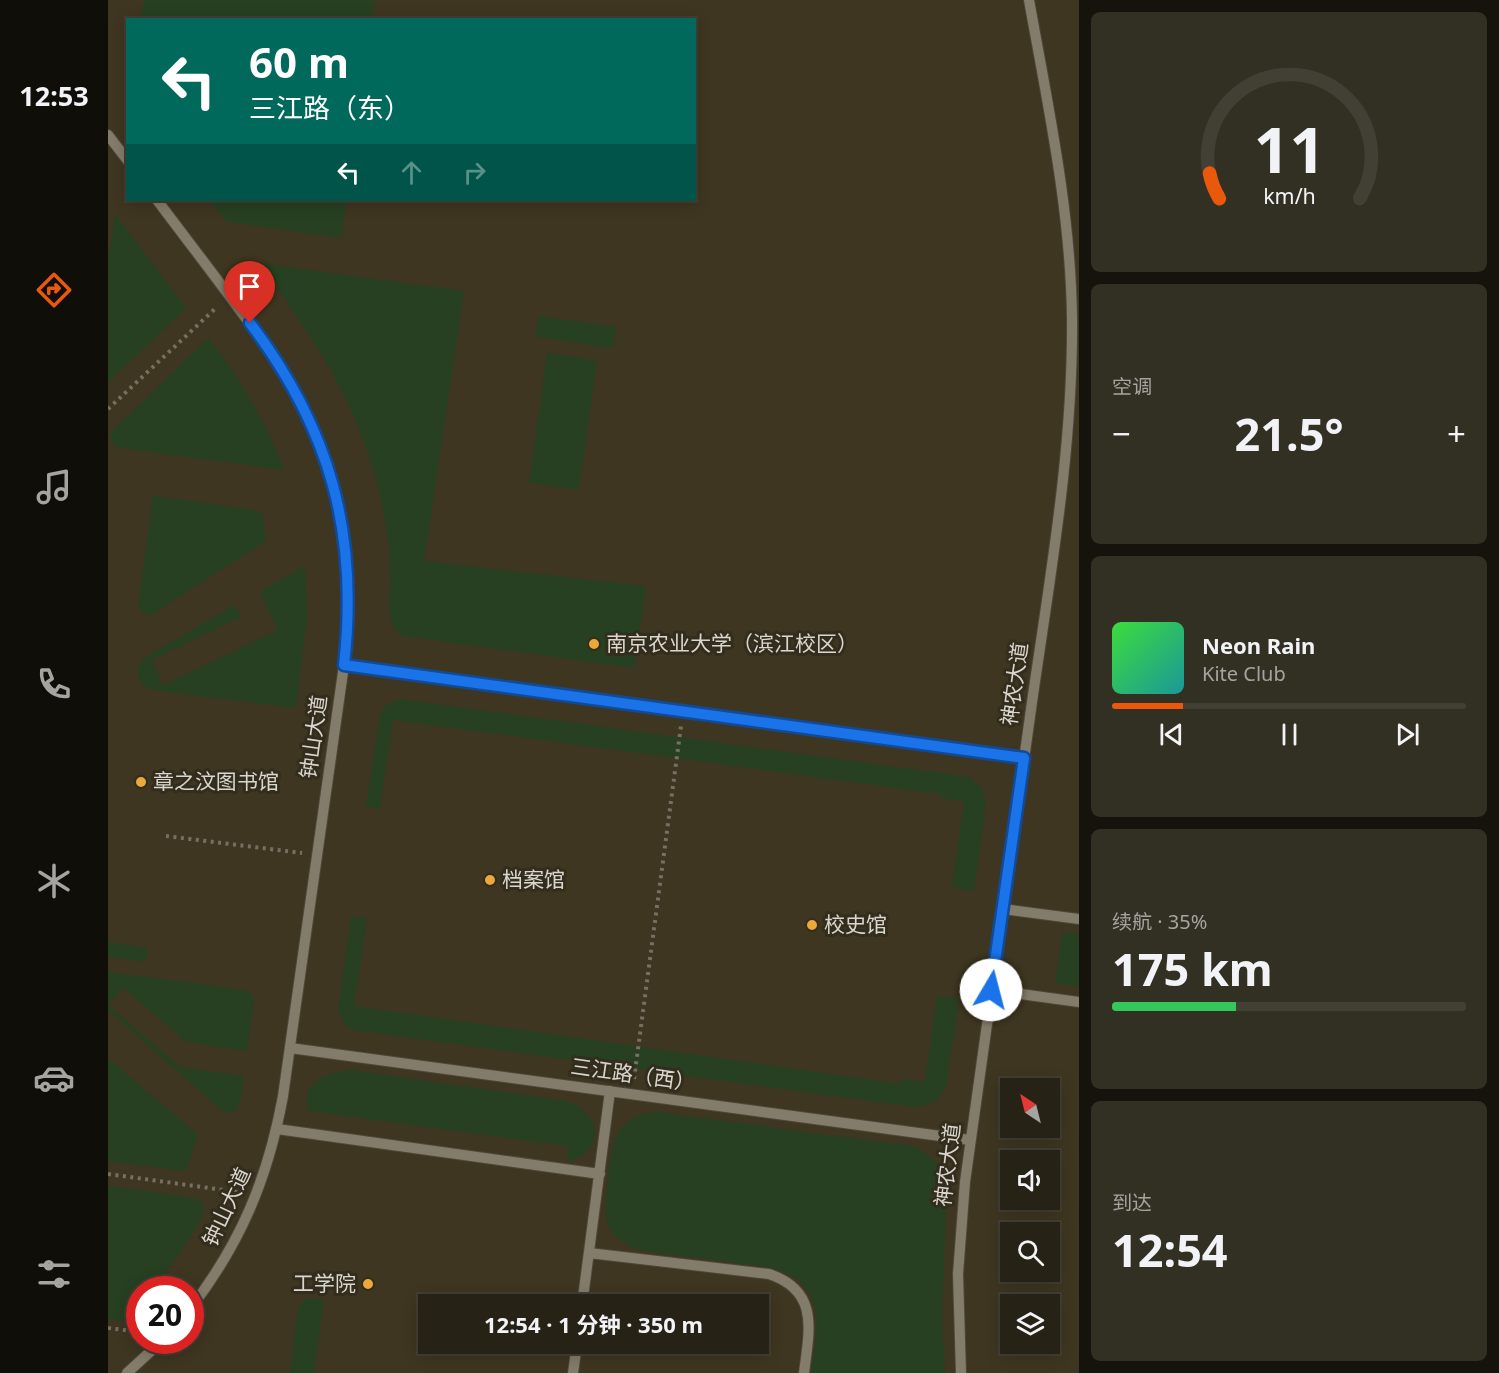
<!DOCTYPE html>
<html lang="zh">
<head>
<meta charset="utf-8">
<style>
	body { margin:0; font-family:"Noto Sans","Noto Sans SC",sans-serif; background:#322f23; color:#f1f3f6; height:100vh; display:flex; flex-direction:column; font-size:22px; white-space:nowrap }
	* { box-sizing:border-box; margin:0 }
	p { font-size:20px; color:#a4a4a1 }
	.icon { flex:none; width:33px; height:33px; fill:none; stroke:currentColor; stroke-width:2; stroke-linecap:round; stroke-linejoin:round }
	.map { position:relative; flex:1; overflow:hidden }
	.sheet { display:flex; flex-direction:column; gap:12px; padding:12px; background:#15130c; width:420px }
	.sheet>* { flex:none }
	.guide { position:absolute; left:18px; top:18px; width:570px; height:183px; border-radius:0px; box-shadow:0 3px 15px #0003,0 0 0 2px #423f35; background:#00695c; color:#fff; overflow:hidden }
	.needle { width:39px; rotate:325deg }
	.tools { position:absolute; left:892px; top:1078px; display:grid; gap:12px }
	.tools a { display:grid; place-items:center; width:60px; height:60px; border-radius:0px; background:#262216; box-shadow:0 3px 15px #0003,0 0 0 2px #423f35; font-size:30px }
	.speed { position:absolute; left:18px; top:1276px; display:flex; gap:12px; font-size:30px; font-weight:700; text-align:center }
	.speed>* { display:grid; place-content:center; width:78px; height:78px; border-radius:50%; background:#262216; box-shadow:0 3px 15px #0003,0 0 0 2px #423f35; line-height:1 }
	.speed .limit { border:9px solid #d22; background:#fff; color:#111 }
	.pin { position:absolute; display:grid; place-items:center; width:51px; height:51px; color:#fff; margin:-62px -26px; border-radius:50% 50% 50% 0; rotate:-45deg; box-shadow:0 0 6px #0007 }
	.pin .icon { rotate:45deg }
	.me { position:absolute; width:66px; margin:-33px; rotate:8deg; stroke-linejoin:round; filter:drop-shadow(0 0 4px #0008) }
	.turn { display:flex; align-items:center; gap:21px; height:126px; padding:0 24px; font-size:27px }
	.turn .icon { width:78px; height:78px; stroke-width:2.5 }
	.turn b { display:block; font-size:42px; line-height:51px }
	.lanes { display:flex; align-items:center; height:57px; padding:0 24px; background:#0003; justify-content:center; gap:30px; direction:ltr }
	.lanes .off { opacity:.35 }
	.big { font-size:45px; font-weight:700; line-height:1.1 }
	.sheet .widget { flex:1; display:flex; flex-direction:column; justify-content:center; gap:9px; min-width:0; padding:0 21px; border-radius:9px; background:#322f23 }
	.sheet .dial { align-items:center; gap:0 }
	.dial svg { height:156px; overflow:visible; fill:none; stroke:#423f35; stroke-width:7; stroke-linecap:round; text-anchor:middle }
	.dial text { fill:#f1f3f6; stroke:none }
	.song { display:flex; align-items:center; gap:18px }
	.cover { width:72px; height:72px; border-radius:9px; background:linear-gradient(135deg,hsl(120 70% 55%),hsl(180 70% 35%)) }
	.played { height:6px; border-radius:3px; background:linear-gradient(90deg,#ea580c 20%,#423f35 20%) }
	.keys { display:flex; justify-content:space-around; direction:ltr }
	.heat { display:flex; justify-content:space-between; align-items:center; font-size:33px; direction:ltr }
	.charge { height:9px; border-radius:4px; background:linear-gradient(90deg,#34c759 35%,#423f35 0) }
	.trip { position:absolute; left:310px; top:1294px; width:351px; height:60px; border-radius:0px; background:#262216; box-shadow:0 3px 15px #0003,0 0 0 2px #423f35; font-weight:700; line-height:60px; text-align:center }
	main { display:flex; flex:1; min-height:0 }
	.tabs { display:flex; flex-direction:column; width:108px; justify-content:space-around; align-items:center; background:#0f0e09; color:#a4a4a1 }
	.tabs .icon { width:42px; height:42px }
	.tabs .active { color:#ea580c }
	.tabs b { font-size:27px; color:#f1f3f6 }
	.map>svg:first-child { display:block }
</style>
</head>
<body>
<main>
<nav class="tabs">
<b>12:53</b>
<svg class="icon active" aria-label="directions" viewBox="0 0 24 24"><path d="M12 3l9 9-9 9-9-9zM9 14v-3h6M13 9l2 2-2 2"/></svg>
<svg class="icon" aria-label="music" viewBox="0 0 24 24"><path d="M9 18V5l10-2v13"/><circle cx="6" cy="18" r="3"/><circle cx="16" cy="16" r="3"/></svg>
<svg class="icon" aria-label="phone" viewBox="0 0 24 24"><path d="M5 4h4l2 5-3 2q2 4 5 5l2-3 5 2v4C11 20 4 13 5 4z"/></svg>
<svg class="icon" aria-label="climate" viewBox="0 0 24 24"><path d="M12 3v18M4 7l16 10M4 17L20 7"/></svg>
<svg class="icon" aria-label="car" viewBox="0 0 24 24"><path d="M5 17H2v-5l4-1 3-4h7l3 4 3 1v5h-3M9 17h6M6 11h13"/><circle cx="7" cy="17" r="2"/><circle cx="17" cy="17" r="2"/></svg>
<svg class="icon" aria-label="filters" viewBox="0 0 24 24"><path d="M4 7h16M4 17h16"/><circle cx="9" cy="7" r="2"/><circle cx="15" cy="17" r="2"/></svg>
</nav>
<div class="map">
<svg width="971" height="1373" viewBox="0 0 971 1373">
	<rect width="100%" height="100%" fill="#332d1e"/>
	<path fill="#3e3620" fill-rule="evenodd" d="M0,0H971V1373H0ZM20,20H586V200H20ZM903,1089H942V1128H903ZM903,1161H942V1200H903ZM903,1233H942V1272H903ZM32,1290H82V1341H32ZM321,1305H651V1344H321ZM903,1305H942V1344H903Z"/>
	<path fill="#274021" d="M36,0H267L264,19H33Z
		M101,200H239L233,238L119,222Z
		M7,214L78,308L0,383V262Z
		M151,263L356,291L316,561L538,586L527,668L301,637C294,636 287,632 284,624C279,610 283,589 282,574C282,550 278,525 273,501C252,404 208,342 151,263Z
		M431,316L508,327L505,348L428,337Z
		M100,338C133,378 157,422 177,470L12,448C3,445 1,439 4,431Z
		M439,353L489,360L471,490L421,483Z
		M45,496L149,510L154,515L158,541L45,614C37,616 32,612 30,605Z
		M197,565L199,617L188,708L46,690C34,688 29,680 30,668L36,658L127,605L133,617L44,660L55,685L170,630L152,592Z
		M292,699L862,777L875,790L878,803L866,891L844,888L856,802L833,798V794L285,720L272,809L258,807L272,714L278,705Z
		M243,917L259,918L246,1006L792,1084L794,1079L817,1082L829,996L851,999L838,1087C832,1101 821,1107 806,1107L245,1030L236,1024L230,1010Z
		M954,932L971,934V986L947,983Z
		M0,942L40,948L38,962L0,957Z
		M0,972L137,990L143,994L146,1001L139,1051L78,1042L16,988L0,1005L72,1067L136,1076L132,1104L127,1111L120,1113L115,1112L0,1010Z
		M0,1058L88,1133L89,1139L78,1170L74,1171L0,1161Z
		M242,1070L459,1101C494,1115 499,1150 459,1162L460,1146L201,1111C190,1083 220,1072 242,1070Z
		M549,1112L805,1146C824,1156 837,1166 839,1188L834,1316L837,1373H703C710,1325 720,1279 658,1267L531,1250C493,1236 495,1213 500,1178C505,1142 505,1117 549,1112Z
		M0,1186L87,1198C91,1200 95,1202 96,1207C98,1221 54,1277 44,1290H32L31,1304L15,1321L0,1319Z
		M200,1298L216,1300L206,1373H182L190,1309L193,1302Z"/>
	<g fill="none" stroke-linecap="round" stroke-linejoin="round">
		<g stroke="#4d483a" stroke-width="12">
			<path id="lane" d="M0,135L20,161
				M49,200C76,236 104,272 131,309C152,337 174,364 190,396C236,483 246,569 236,665L175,1096C160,1178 133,1243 82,1309
				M236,665L916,758
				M895,909L971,919
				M883,990L971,1002
				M182,1048L862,1140
				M169,1129L492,1174
				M481,1253L661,1274C712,1291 701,1331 696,1373
				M474,1305L502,1091
				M19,1373L54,1341
				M465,1373L469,1344
				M853,1373L850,1274L857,1182C879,1019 902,857 925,695C943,571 965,446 964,320C963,212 940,106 921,0"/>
		</g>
		<path stroke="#767064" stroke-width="4" stroke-dasharray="3 4.5" stroke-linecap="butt" d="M0,409L109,307
			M58,836L194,853
			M526,1079L573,726
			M0,1174L130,1192
			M0,1328L32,1332"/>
		<use href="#lane" stroke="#837c6a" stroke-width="10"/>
	</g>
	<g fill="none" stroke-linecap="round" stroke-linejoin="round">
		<g stroke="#114b97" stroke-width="15">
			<path id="route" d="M142,323C222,429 251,533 236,665L916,758L883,990"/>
		</g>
		<use href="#route" stroke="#1a73e8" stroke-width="10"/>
	</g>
	<g fill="#eca93a" stroke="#332d1e" stroke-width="2">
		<circle cx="486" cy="644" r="6"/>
		<circle cx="33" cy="782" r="6"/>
		<circle cx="382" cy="880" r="6"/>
		<circle cx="704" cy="925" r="6"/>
		<circle cx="260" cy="1284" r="6"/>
	</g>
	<g text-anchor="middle" stroke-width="6" stroke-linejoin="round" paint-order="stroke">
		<g font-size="21" fill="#dad6cd" stroke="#332d1e" text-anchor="start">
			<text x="498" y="651">南京农业大学（滨江校区）</text>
			<text x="45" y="789">章之汶图书馆</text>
			<text x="394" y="887">档案馆</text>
			<text x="716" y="932">校史馆</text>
			<text x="248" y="1291" text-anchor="end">工学院</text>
		</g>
		<g font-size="21" fill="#dad6cd" stroke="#332d1e">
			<text transform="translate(907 684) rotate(-82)" y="7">神农大道</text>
			<text transform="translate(206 737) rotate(-82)" y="7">钟山大道</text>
			<text transform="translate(525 1075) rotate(8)" y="7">三江路（西）</text>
			<text transform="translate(840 1165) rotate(-83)" y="7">神农大道</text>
			<text transform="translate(119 1207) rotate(-65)" y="7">钟山大道</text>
		</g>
	</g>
</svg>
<div class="tools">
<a><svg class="needle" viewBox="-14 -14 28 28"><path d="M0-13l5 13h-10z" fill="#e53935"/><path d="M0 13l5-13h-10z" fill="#a4a4a1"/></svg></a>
<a><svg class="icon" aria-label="sound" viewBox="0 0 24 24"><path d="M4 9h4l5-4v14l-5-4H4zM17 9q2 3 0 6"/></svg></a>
<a><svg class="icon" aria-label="search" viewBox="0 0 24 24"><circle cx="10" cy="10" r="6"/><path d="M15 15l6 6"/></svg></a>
<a><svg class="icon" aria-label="layers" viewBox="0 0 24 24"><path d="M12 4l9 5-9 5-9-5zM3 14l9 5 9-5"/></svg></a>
</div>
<div class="speed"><div class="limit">20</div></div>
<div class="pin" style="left:142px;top:323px;background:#d93025"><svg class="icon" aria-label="arrive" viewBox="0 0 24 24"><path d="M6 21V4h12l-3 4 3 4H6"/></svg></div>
<svg class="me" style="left:883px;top:990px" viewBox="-20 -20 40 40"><circle r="19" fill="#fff"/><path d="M0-13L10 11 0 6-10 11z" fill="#1a73e8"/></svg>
<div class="trip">12:54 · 1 分钟 · 350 m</div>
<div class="guide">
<div class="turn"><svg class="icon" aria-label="left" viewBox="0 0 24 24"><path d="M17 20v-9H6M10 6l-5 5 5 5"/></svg><div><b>60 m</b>三江路（东）</div></div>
<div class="lanes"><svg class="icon" aria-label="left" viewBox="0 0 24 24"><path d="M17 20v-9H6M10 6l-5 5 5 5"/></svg><svg class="icon off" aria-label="ahead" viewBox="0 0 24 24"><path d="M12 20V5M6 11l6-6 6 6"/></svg><svg class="icon off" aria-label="right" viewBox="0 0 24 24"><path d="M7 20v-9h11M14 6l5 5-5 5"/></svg></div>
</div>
</div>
<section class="sheet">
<div class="widget dial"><svg viewBox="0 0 100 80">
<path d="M14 69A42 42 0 1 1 86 69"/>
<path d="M14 69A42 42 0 0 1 9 56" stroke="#ea580c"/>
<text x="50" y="56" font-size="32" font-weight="700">11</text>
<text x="50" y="72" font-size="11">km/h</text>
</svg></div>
<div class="widget"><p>空调</p>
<div class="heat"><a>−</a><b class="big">21.5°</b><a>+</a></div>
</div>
<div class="widget">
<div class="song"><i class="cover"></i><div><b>Neon Rain</b><p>Kite Club</p></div></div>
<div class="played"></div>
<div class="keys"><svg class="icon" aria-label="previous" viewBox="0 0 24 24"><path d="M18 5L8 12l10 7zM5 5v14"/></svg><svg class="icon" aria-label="pause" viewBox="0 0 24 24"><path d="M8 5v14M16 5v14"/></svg><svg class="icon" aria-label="next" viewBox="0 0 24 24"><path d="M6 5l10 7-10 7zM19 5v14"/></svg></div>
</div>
<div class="widget"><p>续航 · 35%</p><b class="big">175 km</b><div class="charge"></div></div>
<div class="widget"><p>到达</p><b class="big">12:54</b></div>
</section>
</main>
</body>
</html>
